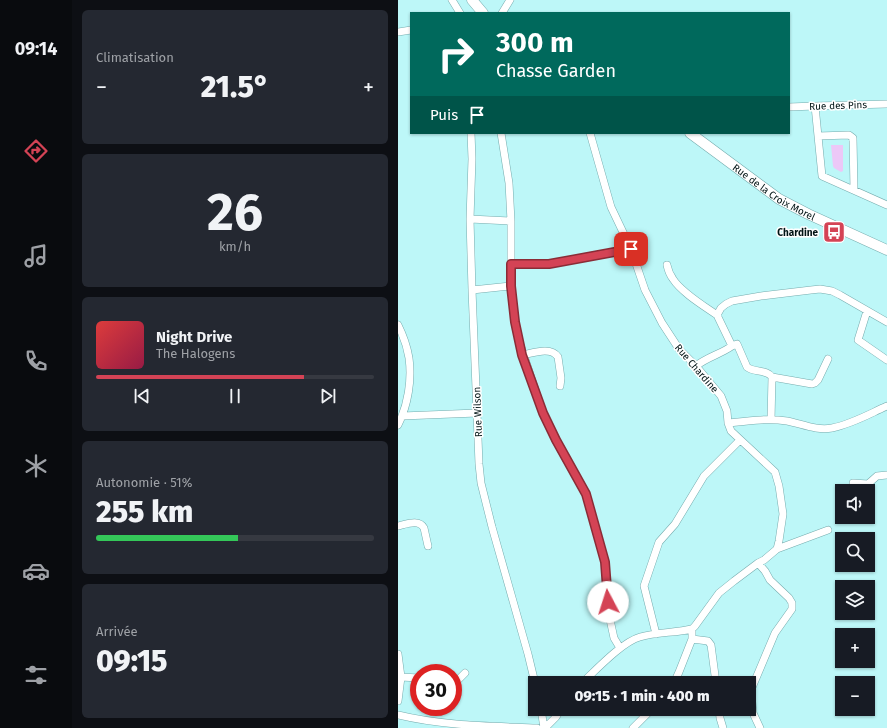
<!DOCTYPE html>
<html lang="fr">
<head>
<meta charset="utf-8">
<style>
	body { margin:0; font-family:"Fira Sans",sans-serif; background:#242831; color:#f1f3f6; height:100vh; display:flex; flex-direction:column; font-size:15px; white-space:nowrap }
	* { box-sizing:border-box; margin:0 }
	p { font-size:13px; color:#9ea1a6 }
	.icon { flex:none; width:22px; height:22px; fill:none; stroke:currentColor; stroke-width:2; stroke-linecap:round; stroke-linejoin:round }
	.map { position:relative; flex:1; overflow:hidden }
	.side { display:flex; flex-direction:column; gap:10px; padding:10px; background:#0d0f14; width:326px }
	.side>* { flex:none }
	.top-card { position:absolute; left:12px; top:12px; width:380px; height:122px; border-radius:0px; box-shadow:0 1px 3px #0004; background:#00695c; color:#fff; overflow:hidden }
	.buttons { position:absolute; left:437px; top:484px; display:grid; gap:8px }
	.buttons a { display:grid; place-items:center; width:40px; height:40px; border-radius:0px; background:#171b24; box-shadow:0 1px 3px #0004; font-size:20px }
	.speed { position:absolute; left:12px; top:664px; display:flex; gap:8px; font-size:20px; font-weight:700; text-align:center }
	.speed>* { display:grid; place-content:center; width:52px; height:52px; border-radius:50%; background:#171b24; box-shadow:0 1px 3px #0004; line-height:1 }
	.speed .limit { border:6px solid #d22; background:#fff; color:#111 }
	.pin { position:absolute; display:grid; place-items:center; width:34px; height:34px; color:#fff; margin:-17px; border-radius:8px; box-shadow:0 2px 6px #0006 }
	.me { position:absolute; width:44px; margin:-22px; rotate:355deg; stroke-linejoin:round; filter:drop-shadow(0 0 3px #0008) }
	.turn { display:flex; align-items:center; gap:14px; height:84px; padding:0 20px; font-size:18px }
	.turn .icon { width:52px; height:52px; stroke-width:2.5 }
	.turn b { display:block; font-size:28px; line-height:34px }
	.then { display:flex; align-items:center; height:38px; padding:0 20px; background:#0003; gap:8px; font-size:15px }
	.big { font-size:30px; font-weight:800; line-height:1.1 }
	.side .card { flex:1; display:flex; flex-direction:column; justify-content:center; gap:6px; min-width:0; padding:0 14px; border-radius:6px; background:#242831 }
	.side .dial { align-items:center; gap:0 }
	.dial b { font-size:52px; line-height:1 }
	.song { display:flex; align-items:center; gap:12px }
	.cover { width:48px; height:48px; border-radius:6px; background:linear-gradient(135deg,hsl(0 70% 55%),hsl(340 70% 35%)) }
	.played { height:4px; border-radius:2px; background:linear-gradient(90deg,#d44355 75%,#363941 75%) }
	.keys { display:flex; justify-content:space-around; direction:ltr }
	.heat { display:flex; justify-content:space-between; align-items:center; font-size:22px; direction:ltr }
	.charge { height:6px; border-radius:3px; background:linear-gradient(90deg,#34c759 51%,#363941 0) }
	.trip { position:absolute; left:130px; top:676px; width:228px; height:40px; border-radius:0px; background:#171b24; box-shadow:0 1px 3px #0004; font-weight:800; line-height:40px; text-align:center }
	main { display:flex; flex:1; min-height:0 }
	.menu { display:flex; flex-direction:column; width:72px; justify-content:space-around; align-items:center; background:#090b0e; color:#9ea1a6 }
	.menu .icon { width:28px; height:28px }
	.menu .current { color:#d44355 }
	.menu b { font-size:18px; color:#f1f3f6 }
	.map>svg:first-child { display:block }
</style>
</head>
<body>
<main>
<nav class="menu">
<b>09:14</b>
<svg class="icon current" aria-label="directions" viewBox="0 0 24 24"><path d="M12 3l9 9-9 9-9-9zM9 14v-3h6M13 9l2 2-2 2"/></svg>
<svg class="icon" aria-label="music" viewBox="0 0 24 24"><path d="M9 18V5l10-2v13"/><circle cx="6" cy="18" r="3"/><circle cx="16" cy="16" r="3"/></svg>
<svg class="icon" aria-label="phone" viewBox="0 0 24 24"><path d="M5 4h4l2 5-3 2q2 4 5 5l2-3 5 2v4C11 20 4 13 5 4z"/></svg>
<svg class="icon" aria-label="climate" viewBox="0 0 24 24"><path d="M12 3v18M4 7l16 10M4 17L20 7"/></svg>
<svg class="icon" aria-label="car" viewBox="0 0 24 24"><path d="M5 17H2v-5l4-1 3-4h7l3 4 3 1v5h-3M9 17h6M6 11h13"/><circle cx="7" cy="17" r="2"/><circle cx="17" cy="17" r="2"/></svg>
<svg class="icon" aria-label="filters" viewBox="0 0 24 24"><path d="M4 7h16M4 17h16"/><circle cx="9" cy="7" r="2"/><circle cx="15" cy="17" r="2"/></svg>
</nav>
<section class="side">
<div class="card"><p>Climatisation</p>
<div class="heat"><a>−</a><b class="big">21.5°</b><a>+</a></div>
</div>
<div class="card dial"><b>26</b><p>km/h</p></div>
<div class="card">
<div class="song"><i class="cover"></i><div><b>Night Drive</b><p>The Halogens</p></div></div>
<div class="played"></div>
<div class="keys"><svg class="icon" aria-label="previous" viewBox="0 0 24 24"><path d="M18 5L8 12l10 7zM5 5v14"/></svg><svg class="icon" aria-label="pause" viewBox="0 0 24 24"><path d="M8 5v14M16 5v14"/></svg><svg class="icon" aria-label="next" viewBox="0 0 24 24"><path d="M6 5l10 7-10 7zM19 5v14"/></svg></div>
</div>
<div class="card"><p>Autonomie · 51%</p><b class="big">255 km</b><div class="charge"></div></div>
<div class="card"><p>Arrivée</p><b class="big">09:15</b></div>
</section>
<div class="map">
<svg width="489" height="728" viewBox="0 0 489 728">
	<rect width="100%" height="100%" fill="#bdf7f8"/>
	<path fill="#ecc8f7" d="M433,145H445V171L443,172L436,168L435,166Z"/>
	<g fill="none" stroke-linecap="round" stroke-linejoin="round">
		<g stroke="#75acae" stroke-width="8">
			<path id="street" d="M54,0L62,13
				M104,13L112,0
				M0,32L13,30
				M417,106L424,176L489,205
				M391,107L417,106L489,104
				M73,133L74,159L72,219L74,290L79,413L81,464L83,483L94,527L130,654L137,683
				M103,133L111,183L113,221V286L117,322L121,341L145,413L158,441L188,494L207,562L211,615L216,638L222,648
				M192,133L213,207L233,249L247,290L264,323L281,349L298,366L323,396L329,411L330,423L333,431L377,472L381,486L385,514L381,541L379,549
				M420,136L451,135L455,138L456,190
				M72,219L113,221
				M113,264H151L233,249
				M269,265C270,270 272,275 275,279C283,292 306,306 319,315
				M74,290L113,286
				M469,311L460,340L489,360
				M0,325C5,335 9,346 11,358C14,380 10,405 0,425
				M125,355C135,353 153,346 160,357L163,378L162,386
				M298,366C309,357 323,354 334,346
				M374,377L414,384L417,383L420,380L430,359
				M4,416L79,413
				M373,420L374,377C369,369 356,373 349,367L339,344L334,346L319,315L323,308L328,304L334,301L363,296L413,290L422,289L434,291L442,295L489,322
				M330,423C349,421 369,418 389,421C404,424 419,431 434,428C454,424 471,414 489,406
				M455,483L470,484L479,476L489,475
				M0,526C9,524 21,519 26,528L30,546
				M360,563L367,571L372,580L391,598L394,603V609L377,633L353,690L355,713L362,728
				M294,629V639L310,641L313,645L318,683
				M258,634L246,586L261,542L277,524L306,476L342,440
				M0,654L3,677L0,701
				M3,677L21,678
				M55,682H58L67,673
				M184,683C198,670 224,642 242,637C258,632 277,633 294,629L297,626L321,593L336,581L360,563L366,560L379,549L430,530
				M276,683L281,672L294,639
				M143,709L146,728
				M321,709L322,718L325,728
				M0,715C45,726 92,726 139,728
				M147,728L158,717L163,709
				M235,728L254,709"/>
		</g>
		<g stroke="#75acae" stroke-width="11">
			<g id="secondary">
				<path d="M74,0L85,13"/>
				<path id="s1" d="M292,133L381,199L410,214L489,250"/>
			</g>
		</g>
		<use href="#street" stroke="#fff" stroke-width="7"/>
		<use href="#secondary" stroke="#fff" stroke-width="10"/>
	</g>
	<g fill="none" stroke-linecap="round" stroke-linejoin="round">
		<g stroke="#8a2c37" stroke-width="10">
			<path id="route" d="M210,602L207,562L188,494L158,440L145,413L124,355L117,322L113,286V264H151L233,249"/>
		</g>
		<use href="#route" stroke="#d44355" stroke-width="7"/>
	</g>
	<defs>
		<g id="bus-square" transform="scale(1.15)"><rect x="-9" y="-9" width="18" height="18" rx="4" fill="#d44355" stroke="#fff"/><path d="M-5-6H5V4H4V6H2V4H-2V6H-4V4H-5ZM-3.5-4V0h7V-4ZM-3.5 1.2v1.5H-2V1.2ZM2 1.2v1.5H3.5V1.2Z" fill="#fff"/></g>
	</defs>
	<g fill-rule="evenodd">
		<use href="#bus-square" x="436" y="232"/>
	</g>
	<g text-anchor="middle" stroke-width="3" stroke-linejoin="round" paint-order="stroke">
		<g font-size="10" fill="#001314" stroke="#fff">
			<text transform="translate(440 105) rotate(-2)" y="4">Rue des Pins</text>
			<text dy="4" stroke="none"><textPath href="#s1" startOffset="103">Rue de la Croix Morel</textPath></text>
			<text transform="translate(299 368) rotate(49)" y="4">Rue Chardine</text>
			<text transform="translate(79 412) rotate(-92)" y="4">Rue Wilson</text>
		</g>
		<g font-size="10" font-weight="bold" fill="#001314" stroke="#fff" text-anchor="end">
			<text x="420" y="236">Chardine</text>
		</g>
	</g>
</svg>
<div class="buttons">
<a><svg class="icon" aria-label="sound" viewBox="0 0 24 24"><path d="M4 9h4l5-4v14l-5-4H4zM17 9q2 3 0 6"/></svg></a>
<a><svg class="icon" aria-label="search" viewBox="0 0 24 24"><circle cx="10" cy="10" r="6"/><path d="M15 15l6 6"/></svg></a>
<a><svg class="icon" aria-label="layers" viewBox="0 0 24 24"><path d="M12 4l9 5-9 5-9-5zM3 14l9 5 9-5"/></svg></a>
<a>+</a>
<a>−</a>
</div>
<div class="speed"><div class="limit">30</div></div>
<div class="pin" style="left:233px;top:249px;background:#d93025"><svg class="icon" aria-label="arrive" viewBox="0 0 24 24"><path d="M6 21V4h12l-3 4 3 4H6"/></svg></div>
<svg class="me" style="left:210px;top:602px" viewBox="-20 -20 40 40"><circle r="19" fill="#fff"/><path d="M0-13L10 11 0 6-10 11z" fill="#d44355"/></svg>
<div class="trip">09:15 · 1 min · 400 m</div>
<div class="top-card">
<div class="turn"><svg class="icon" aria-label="right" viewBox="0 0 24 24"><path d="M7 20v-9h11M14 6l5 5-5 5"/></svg><div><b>300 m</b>Chasse Garden</div></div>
<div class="then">Puis<svg class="icon" aria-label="arrive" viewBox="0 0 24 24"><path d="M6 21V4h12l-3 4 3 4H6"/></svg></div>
</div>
</div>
</main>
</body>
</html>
